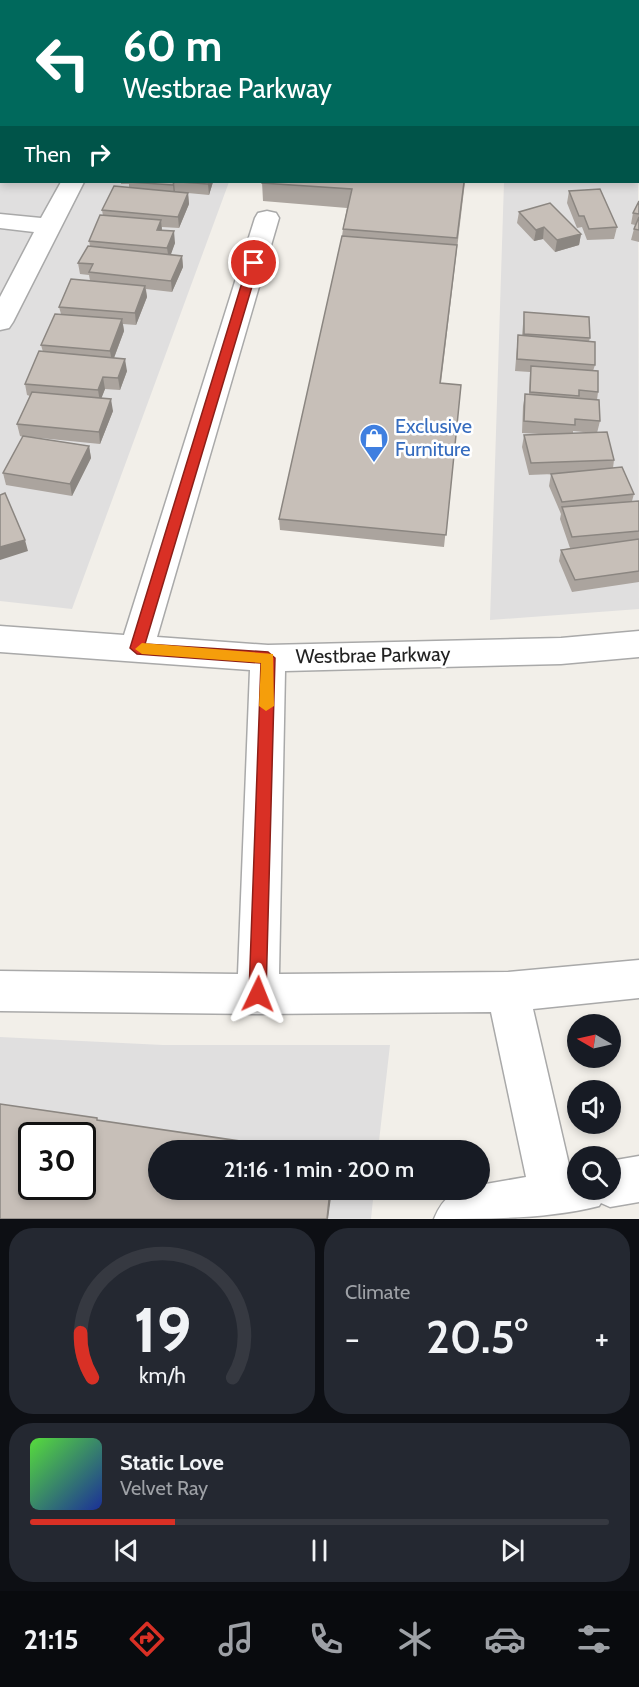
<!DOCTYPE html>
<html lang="en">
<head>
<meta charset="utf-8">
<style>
	body { margin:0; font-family:Cabin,sans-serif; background:#242831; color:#f1f3f6; height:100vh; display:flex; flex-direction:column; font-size:22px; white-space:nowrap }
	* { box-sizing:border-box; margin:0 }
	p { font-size:20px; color:#9ea1a6 }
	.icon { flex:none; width:33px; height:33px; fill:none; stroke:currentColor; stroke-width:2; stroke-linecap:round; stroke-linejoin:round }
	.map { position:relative; height:1219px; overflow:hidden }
	.details { display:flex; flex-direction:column; gap:9px; padding:9px; background:#0d0f14; flex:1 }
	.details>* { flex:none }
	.hud { position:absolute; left:0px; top:0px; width:639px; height:183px; box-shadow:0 3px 9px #0003; background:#00695c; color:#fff; overflow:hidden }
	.needle { width:39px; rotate:279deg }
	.tools { position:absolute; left:567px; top:1014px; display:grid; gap:12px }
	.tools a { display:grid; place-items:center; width:54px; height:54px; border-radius:50%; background:#171b24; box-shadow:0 3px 9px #0003; font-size:30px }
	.speed { position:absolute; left:18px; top:1122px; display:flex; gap:12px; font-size:30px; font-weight:700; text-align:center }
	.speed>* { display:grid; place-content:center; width:78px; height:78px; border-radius:50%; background:#171b24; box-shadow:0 3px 9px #0003; line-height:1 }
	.speed .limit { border:3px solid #111; border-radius:9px; background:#fff; color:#111 }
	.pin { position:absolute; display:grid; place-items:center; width:51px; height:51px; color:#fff; margin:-26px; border:3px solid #fff; border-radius:50%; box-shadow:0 2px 6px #0007 }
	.me { position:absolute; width:66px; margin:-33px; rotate:2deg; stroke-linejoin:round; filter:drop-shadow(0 0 4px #0008) }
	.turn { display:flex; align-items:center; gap:21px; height:126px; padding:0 24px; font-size:27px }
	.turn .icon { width:78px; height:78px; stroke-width:2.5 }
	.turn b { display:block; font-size:42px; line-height:51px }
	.then { display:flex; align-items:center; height:57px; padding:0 24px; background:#0003; gap:12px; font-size:22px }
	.big { font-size:45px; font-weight:600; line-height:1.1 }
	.details .card { flex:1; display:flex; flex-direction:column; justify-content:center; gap:9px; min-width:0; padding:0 21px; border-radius:24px; background:#242831 }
	.details .dial { align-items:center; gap:0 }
	.dial svg { height:156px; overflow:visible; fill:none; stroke:#363941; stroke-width:7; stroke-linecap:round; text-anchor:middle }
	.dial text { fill:#f1f3f6; stroke:none }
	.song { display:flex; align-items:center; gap:18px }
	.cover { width:72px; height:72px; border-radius:9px; background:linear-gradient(135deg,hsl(110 70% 55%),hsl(230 70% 35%)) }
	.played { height:6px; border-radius:3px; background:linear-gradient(90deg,#d93025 25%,#363941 25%) }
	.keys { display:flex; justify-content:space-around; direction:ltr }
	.heat { display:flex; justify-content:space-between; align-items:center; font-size:33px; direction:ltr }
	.details .tiles { flex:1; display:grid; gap:9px; grid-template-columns:1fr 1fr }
	.card:last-child { grid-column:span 2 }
	.trip { position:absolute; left:148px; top:1140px; width:342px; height:60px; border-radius:30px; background:#171b24; box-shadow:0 3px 9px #0003; font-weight:600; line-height:60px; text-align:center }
	.dock { display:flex; height:96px; justify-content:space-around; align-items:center; background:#090b0e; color:#9ea1a6 }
	.dock .icon { width:42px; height:42px }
	.dock .active { color:#d93025 }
	.dock b { font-size:27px; color:#f1f3f6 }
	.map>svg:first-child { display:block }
</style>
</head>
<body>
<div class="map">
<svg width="639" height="1219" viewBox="0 0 639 1219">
	<rect width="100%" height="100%" fill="#f2efe9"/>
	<path fill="#e0dfdf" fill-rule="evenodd" d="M0,0H639V90L638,2H2L1,47Z
		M0,80L2,182H229L72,609L0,601Z
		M638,129L639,609L490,620L504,182H638Z
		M0,1037L163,1045H390L378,1150H159V1190H374L371,1219H0ZM32,1136H82V1186H32Z"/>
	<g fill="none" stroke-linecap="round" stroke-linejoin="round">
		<g stroke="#a9a9a9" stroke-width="3">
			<path id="minor" d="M186,0H206L185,2Z
				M0,36H2V48H0Z
				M639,98V112H638V99Z
				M61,182H84L13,322L9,328L0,330V297L34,232L0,228V214L41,218Z
				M267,211L276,213L279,218L157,637L268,645L561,638L639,631V657L561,664L285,671L279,974L508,972L639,960V998L533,1009L570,1169L578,1168V1190H610V1161L639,1156V1202L610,1207L601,1203L599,1206C548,1219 488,1219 434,1219C444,1195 454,1190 480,1190V1185L526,1177L491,1012L258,1014L0,1011V971L238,974L250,670L0,652V626L124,635L255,218L258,213Z"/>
		</g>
		<use href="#minor" fill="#fff" fill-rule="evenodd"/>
	</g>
	<path fill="#aba49e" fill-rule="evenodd" d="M226,0H274L273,2H226Z
		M638,125H639V170H638Z
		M0,140H2V176L0,175Z
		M121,182H213L209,195L188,193L189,204L179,228L162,227V230L175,243L170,255L182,256L183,267L172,292L146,289L147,297L136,325L123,324L124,331L114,358L127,371L120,390L105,389L101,398L113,411L100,444L30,437L89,446L91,458L72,496L6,485L3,473L23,437L20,436L17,424L30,396L27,395L25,384L43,352L41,345L61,314L59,307L90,281L89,275L80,274L78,263L90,246L89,241L103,216L102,210L129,187V184H121Z
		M262,182H465L441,383L461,385L444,547L280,530L279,519L342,236L343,229L347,208L263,201Z
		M569,191L617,227L614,239L587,240L582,227L577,228L567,203Z
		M639,201V242L631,240L635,225L631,224L633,213Z
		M519,212L581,234L579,245L555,252L543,239L534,241L517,223Z
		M524,312L590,338L589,341L595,365L593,371L598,392L597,400L600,421L597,433L614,460L613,468L634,494L632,501H639V582L572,592L559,561L561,550L570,548L560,519L561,514L549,486L551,474H553L529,475L522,447L524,435L539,434L522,433L523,406L525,394L529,395L530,372L515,371L518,335L522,336ZM573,431L593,433H573Z"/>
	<path fill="#8b8681" d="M174,182L175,192L174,197L173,185Z
		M209,182H213L209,195L208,184Z
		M188,193L189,204L179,228L178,217Z
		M161,220L162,232L157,230Z
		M544,227L543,239L534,241L536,230Z
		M174,231L175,243L169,260L167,248Z
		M581,234L579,245L555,252L557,240Z
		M182,256L183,267L172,292L171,281Z
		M145,286L147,297L136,325L135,313Z
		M122,319L124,331L112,363L110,351Z
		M125,359L127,371L120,390L118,378Z
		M103,377L105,389L100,402L98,390Z
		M111,399L113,411L100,444L99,432Z
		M89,446L91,458L72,496L70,484Z
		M25,540L28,551L0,560V547Z
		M330,1190H332L328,1219H327Z"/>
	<path fill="#c7bfb8" stroke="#8b8681" stroke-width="1.5" fill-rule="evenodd" d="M17,0H65L64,2H16Z
		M91,0H155L154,2H90Z
		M240,0H268V2H240Z
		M434,0H484V2H434Z
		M508,0H560V2H508Z
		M574,0H600L624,2H574Z
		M0,79L2,80V102L0,104Z
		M638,125H639V159H638Z
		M0,140H2V164H0Z
		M129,182H174L173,185Z
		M180,182H209L208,184Z
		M262,182H464L457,238L343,229L352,189L262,183Z
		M114,186L188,193L178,217L102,210Z
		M600,189L617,227L589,229L584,216H579L569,191Z
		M639,201V214L633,213Z
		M550,203L581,234L557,240L544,227L536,230L519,212Z
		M100,215L161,220L157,230L174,231L167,248L89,241Z
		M639,217V230L634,229Z
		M342,236L457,245L440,383L461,385L446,535L279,519Z
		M88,246L182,256L171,281L89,272L93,264L78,263Z
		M71,279L145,286L135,313L59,307Z
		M524,312L589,317L590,338L524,334Z
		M55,314L122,319L110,351L41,345Z
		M518,335L595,342V365L517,359Z
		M39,351L125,359L118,378L103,377L98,390L25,384Z
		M531,366L598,371V392L579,390V396L530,392Z
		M32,392L111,399L99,432L17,424Z
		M525,394L599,400L600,421L575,419V425L524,421Z
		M607,432L614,460L531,463L524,435Z
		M23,436L89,446L70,484L3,473Z
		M622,467L634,494L562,502L551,474Z
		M5,493L25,540L0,547V495Z
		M639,501V531L572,537L562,507Z
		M639,539V571L575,580L561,550Z
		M0,1104L97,1118V1120L301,1150H159V1190H330L327,1219H0ZM32,1136H82V1186H32Z"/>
	<path fill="#d93025" stroke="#8d1f18" stroke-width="1.5" d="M254,260L259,263L145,644L268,652L275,658L266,994L264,1000L258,1002L251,1000L249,994L261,663L137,654L130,648L248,263Z"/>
	<path fill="#f59e0b" d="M142,643L273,654L274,706L266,711L259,706L261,663L142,654L135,649Z"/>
	<defs>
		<g id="shop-pin" transform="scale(1.5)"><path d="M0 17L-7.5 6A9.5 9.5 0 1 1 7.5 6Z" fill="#3f7fe0" stroke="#fff"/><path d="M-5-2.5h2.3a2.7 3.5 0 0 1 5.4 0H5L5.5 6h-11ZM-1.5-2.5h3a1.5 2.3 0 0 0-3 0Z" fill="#fff"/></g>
	</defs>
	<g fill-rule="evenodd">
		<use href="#shop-pin" x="374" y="438"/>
	</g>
	<g text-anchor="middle" stroke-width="5" stroke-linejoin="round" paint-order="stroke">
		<g font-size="20" fill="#366cbe" stroke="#fff" text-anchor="start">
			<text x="395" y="433">Exclusive<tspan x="395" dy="23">Furniture</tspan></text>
		</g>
		<g font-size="20" fill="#222" stroke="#fff">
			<text transform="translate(373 655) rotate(-1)" y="7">Westbrae Parkway</text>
		</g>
	</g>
</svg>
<div class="tools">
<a><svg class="needle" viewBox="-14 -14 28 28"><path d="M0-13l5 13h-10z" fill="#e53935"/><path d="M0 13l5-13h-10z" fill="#9ea1a6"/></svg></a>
<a><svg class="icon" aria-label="sound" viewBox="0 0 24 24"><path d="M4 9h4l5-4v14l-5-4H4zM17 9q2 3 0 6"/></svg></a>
<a><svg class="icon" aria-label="search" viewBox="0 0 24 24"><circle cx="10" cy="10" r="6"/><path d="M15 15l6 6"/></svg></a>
</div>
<div class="speed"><div class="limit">30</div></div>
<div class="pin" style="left:254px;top:263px;background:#d93025"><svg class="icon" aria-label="arrive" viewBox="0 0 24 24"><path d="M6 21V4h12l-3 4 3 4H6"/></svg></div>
<svg class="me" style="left:258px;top:994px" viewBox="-20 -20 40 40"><path d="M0-17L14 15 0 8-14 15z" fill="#d93025" stroke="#fff" stroke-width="4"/></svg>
<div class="trip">21:16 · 1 min · 200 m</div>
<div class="hud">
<div class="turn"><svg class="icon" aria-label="left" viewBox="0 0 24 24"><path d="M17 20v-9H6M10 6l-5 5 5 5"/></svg><div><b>60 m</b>Westbrae Parkway</div></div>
<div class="then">Then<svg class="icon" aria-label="right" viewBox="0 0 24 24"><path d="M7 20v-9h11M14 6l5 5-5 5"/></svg></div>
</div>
</div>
<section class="details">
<div class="tiles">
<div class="card dial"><svg viewBox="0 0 100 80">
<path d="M14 69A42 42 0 1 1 86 69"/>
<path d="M14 69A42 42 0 0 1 8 46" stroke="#d93025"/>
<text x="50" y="56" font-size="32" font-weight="700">19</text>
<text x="50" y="72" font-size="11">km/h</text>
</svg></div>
<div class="card"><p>Climate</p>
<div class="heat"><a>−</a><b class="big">20.5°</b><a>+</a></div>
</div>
<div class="card">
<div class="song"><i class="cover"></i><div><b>Static Love</b><p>Velvet Ray</p></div></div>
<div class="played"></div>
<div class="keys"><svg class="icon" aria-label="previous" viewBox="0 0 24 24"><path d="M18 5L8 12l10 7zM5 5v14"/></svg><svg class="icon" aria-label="pause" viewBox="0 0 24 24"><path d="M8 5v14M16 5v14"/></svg><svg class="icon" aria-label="next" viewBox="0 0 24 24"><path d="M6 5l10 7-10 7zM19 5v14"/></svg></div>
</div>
</div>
</section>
<nav class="dock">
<b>21:15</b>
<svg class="icon active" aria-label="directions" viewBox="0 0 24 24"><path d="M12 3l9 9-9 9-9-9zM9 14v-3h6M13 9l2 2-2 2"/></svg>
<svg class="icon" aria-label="music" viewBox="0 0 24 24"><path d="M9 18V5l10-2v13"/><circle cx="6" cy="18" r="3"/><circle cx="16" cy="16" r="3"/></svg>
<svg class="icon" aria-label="phone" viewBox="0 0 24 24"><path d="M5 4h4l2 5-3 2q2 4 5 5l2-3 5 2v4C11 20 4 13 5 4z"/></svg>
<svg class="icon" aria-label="climate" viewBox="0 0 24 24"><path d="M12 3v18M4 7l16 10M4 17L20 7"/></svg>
<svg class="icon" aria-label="car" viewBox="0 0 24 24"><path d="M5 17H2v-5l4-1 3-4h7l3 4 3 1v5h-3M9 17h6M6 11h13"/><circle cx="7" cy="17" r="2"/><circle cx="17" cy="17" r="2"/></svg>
<svg class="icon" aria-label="filters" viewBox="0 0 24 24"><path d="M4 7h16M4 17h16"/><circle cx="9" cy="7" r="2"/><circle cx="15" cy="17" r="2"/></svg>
</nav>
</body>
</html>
